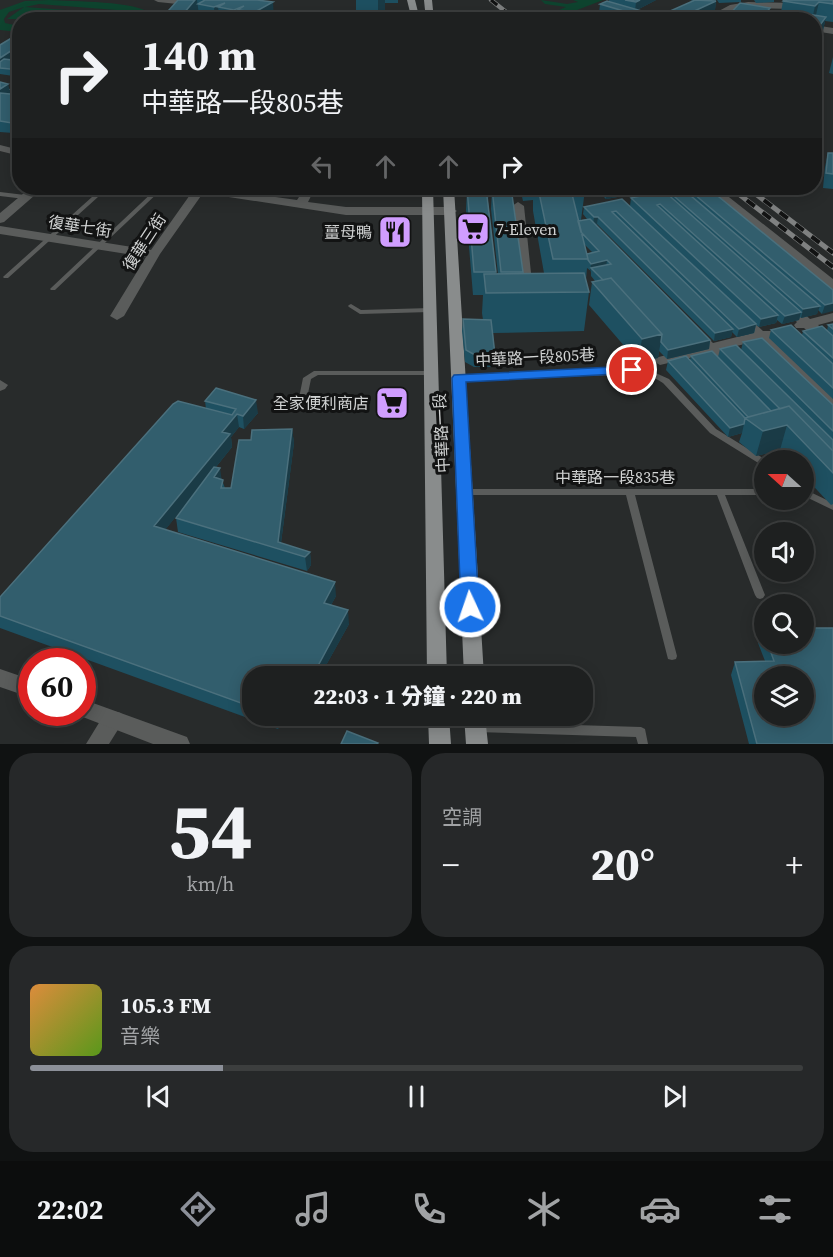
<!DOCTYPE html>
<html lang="zh-TW">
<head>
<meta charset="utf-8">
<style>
	body { margin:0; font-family:"Source Serif 4","Noto Sans TC",serif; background:#262829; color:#f1f3f6; height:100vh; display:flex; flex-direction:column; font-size:22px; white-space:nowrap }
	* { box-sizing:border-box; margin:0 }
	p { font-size:20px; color:#a1a3a5 }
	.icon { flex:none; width:33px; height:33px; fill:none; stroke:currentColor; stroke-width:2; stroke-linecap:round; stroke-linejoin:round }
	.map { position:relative; height:744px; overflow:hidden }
	.details { display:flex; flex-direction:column; gap:9px; padding:9px; background:#101212; flex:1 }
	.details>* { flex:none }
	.banner { position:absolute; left:12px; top:12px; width:810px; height:183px; border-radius:24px; box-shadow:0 3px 15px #0003,0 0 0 2px #3c3e3e; background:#1e2020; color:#f1f3f6; overflow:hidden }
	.needle { width:39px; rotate:291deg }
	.tools { position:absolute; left:754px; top:450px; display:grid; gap:12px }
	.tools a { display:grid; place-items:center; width:60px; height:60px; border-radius:50%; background:#1e2020; box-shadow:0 3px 15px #0003,0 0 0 2px #3c3e3e; font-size:30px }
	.speed { position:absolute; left:18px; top:648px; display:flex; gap:12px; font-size:30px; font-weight:700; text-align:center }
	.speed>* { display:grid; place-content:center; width:78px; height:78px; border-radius:50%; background:#1e2020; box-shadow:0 3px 15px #0003,0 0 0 2px #3c3e3e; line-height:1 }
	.speed .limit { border:9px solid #d22; background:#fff; color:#111 }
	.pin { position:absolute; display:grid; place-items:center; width:51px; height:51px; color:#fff; margin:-26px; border:3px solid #fff; border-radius:50%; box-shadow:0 2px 6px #0007 }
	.me { position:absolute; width:66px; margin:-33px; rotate:357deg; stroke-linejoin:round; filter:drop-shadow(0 0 4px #0008) }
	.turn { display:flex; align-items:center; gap:21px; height:126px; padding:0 30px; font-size:27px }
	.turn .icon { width:78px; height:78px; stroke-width:2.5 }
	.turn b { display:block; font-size:42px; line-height:51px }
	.lanes { display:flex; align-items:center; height:57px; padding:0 30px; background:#0003; justify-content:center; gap:30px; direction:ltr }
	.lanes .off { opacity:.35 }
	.big { font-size:45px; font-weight:800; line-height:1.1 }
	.details .tile { flex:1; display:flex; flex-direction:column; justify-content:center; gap:9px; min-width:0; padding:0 21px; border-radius:24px; background:#262829 }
	.details .dial { align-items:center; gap:0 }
	.dial b { font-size:78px; line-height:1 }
	.song { display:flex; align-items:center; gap:18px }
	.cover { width:72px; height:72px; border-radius:9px; background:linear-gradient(135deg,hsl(30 70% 55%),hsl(90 70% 35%)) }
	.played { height:6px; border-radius:3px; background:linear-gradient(90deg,#8c9099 25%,#3c3e3e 25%) }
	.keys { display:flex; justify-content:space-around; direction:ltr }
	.heat { display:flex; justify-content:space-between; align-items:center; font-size:33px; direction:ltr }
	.details .tiles { flex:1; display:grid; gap:9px; grid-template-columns:1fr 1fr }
	.tile:last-child { grid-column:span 2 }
	.trip { position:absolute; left:242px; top:666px; width:351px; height:60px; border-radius:24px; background:#1e2020; box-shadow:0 3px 15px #0003,0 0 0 2px #3c3e3e; font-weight:800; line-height:60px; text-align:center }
	.tabs { display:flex; height:96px; justify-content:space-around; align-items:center; background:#0c0d0d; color:#a1a3a5 }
	.tabs .icon { width:42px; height:42px }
	.tabs .on { color:#8c9099 }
	.tabs b { font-size:27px; color:#f1f3f6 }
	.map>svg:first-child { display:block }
</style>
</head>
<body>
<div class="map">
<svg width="833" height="744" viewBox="0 0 833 744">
	<rect width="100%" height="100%" fill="#282b2b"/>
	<path fill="#0e442f" d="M49,0C74,2 135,0 154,15L153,19H142L129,11L39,4L25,7L121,14L114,20L7,19L24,7L9,12L4,19L5,23L19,26V32L0,30V10L25,1Z
		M541,0L567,4L578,2L573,0H603L559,17L550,14L566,7L545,4Z"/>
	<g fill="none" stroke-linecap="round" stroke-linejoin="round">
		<path fill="#5a5c5b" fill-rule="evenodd" d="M102,188H108L8,278H4L3,277L4,276Z
			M157,188H163L55,290H51L50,289L51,288Z
			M0,192L25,195L28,197L25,199L0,196Z
			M351,304L361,310L430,308L433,310L430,312L360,314L349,307L348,306L349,305Z
			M649,370L669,379L716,429L766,460L765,467L710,433L663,383L648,374L459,380L455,378L459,376Z
			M314,371H431L435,373L431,375H318L311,379L305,408L301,411L298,410L297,408L303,378Z
			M465,489H765V495H725L765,595L763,598L760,599L757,598L755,595L717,495H635L677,656L676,659L672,660L668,659L626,495H465L462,494L461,492L462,490Z
			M804,489L833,503V510L804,496Z
			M477,722L641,727L645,729L648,744H638L636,737L477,732L473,730L472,727L473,724Z"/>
		<path fill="#5a5c5b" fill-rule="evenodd" d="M154,0H191L201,3L197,6L158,2Z
			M748,2L833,4V10L748,8C731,10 719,20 702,20L730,5Z
			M253,8L317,17L321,20H295L250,13V9Z
			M483,12L487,15L484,20H475Z
			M814,25L833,28V34L814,31Z
			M0,145L20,150V156L0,151Z
			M30,188H43L4,222L0,223V213Z
			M186,188H212L297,200L305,188H315L308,202L346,207H451L457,211L451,215H346L203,193L160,254L124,316L117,320L110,316L146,257L0,234V226L151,250L192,192Z
			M699,188L720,190L833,279V290L828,289L712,194Z
			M518,202L524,206L533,292L526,296L519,292L512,206Z
			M785,300L790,301L810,319L833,313V321L818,325L833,338V350L828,349L804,328H796L794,325L797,322L778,304Z
			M742,315L747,316L763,331H771L773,334L770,337L833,396V410L827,409L757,341L720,350L741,373L733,378L728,376L706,354L660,365L653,361L655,358L700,346L689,334L691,331H701L713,343L749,334L735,319Z
			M0,380L8,385L5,389L0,391Z
			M113,711L121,713L124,720L109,744H86L105,713Z"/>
		<path fill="#5a5c5b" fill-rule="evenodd" d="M0,669L32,680V698L0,687Z
			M82,699L187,737L190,744H153L75,714L74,712H82Z"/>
		<path fill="#898c8c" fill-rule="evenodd" d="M407,0H415L420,20H412Z
			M424,0H432L434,20H426Z
			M422,188H433L447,676H427Z
			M443,188H454L484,676H464Z
			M428,716H449L451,744H429Z
			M464,716H485L488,744H466Z"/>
		<g stroke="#7f8181" stroke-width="4.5">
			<path id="rail-far1" d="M491,0L516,20"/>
		</g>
		<g stroke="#7f8181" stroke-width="5">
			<path id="rail" d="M731,188L833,267
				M748,188L833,253"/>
		</g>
		<use href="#rail-far1" stroke="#121313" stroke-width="3" stroke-dasharray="8" stroke-linecap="butt"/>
		<use href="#rail" stroke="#121313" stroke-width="4" stroke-dasharray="10" stroke-linecap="butt"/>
	</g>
	<path fill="#1e5061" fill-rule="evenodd" d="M178,0H257L274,19L200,20L199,15L195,20H160Z
		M356,0H398V3H385V12L378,18L356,16Z
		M609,0H656L637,10L659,16L693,1L690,0H716L715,10L694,20H622L599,13L600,4L609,1Z
		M717,0H741V2L719,3Z
		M754,0H774V2L756,3Z
		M833,0V22L825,21L822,35L814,45V20H788L780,18L783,1Z
		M770,8L768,20H724Z
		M20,34V56L14,60L20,61V77L0,74V45Z
		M833,57V74L829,73Z
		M0,82L11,94H12L11,89L20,83V140H15L13,133L0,132Z
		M814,152L819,165L816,176H814Z
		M828,153H833V189L823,188L825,167Z
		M467,188H489L488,201L496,274H498L491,209L492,188H512V196L523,274L544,273L533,211V200L523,201L520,188H584L585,190L581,220L587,219L583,214L584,207L630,206L631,198L666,193L667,190L708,188L833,290L822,314L818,310L817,314L801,318L800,317L799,320L782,324L777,320L776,323L759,327L756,325L754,333L737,337L732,332L731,337L714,341L597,224L596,225L710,340L709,349L667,359L659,351L658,358L638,362L589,305L592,282L595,281L591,276V271L587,268L586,280L589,292L584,331L493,333L495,355V367H474L465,362L462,331L463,319L483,320L482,313L483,295H473L466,210ZM584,244L592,252L587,254Z
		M595,188H669L606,199Z
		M833,324V399L769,338L771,330L802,335L803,331H827L828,325Z
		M743,342L833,405V504L831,505L804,476V460H790L780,450L756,456L739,442L742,433L728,437L666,370L668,361L690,360L691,356L718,357L720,349L741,350Z
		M205,401L258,413L244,429L239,427L231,437L232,447L216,467L222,480L225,488H231L251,440L292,429L294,443L281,543L310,552L311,565L307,571L178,532L176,518L188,501L165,530L336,596L331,605L349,624L320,676H252V716H286L278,729L0,628V597L206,409Z
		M811,628L833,744H749L731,675L735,662L765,661L758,643L762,629H765V644H804Z"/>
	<path fill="#1a3b46" d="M195,0H197L199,15L195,20H178Z
		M378,0H385V12L378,18Z
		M640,0H656L635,11L636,2Z
		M711,0H716L715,10L694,20H675Z
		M273,2L274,19L256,20L255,12Z
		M819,2L815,19L812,20L815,6Z
		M225,3L218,7L220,20H215L214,7Z
		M244,6L238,10L239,20H235L234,10Z
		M770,8L768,20H761L762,18Z
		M826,17L822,35L814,45V33Z
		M20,45V56L2,68H0V58Z
		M8,84L11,94L0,99V89Z
		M20,117V129H13L12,123Z
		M607,188H669L606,199Z
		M594,217H598L597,224L593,225Z
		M607,260L606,268H591V271L590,272L591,264Z
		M833,303V311L822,314L825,305Z
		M820,306L817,314L801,318L803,309Z
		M801,312L799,320L782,324L785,316Z
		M778,315L776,323L759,327L761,319Z
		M756,324L754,333L737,337L739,329Z
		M733,329L731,337L714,341L715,333Z
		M662,334L658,358L638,362L642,339Z
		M710,340L709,349L667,359L668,350Z
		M256,400L258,413L244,429L243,416Z
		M237,414L239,427L231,437L232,447L157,540L154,526L222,432Z
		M744,424L742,433L728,437L730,428Z
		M787,425L780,450L756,456L763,431Z
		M292,429L294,443L280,550L278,542Z
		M220,468L222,482L214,477Z
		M310,552L311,565L307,571L305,557Z
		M335,582L336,596L325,616L324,603Z
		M348,610L349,624L320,676H313V675Z
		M290,667L291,676H285Z
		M277,716H286L278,729Z"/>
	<path fill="#325e6d" stroke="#4b707d" stroke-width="1.5" fill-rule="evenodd" d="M178,0H195L178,20H160Z
		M205,0H257L273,2L255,12L238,10L244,6L234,10L218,7L225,3L214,7L198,4Z
		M625,0H640L636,2Z
		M695,0L716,1L675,20L665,17L660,20H654L600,4L607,1L659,16Z
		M784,0H833V4L819,2L815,6L783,1Z
		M740,3L770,8L762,18L749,15L745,20H724Z
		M795,12L826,17L814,33V20H788Z
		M18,34H20V45L0,58V45Z
		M4,59L20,61V70L0,68V62Z
		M0,82L8,84L0,89Z
		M20,83V90L11,89Z
		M0,93L20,95V117L12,123L0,121Z
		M20,123V130L12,129Z
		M814,152L820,153L819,165H814Z
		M828,153H833V174L826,173Z
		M467,188H486L496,272H474Z
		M492,188H511L523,272H501Z
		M538,188H584L585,190H571L588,259H553Z
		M679,188H708L833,290V303L825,305L694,194L690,195L820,306L803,309L667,190Z
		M664,191L801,312L785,316L660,204L657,205L778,315L761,319L631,198Z
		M622,199L756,324L739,329L616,211L612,212L733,329L715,333L598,217H594L584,207Z
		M590,219L710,340L668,350L661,342L662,334L611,278L603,280L591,268L611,264L607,260L591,264L588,260L587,254L599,251L581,232L578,221Z
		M584,273L589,292L486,293L484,274Z
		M611,278L662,334L642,339L592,282Z
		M463,319L491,320L495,355H475L466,350Z
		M833,324V329L828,325Z
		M791,325L833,364V388L771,330Z
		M822,326L833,336V358L803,331Z
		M762,338L833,405V431L743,342Z
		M736,345L833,440V451L789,406L780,409L720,349Z
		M712,351L771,411L748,417L691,356Z
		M686,356L745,418L744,424L730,428L668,361Z
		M216,388L256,400L243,416L237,414L222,432L230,434L154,526L335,582L324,603L348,610L313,675L290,667L285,676H252V707L0,616V597L173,404L178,401L232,415L236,409L205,401Z
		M789,406L833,451V473L787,425L763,431L745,418Z
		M292,429L278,542L310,552L305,557L176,518L214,467L220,468L214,477L223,480L221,488H231L239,440H251L252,430Z
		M804,614H807L811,628H833V744H757L735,662L774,661L768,644H804ZM765,676H804V716H765Z
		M762,629H765V637Z
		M347,731L378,743L377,744H341Z"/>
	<path fill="#1a73e8" stroke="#114b97" stroke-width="1.5" d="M632,366L636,367V373L466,382L479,607L476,612H464L461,607L452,378L454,375Z"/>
	<defs>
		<g id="supermarket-square" transform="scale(1.725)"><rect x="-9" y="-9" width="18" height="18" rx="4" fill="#d09dff" stroke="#121313"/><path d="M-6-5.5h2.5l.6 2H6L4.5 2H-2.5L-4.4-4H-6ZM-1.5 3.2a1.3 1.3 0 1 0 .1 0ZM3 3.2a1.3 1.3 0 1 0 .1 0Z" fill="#111"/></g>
		<g id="restaurant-square" transform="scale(1.725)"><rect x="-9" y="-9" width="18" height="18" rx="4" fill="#d09dff" stroke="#121313"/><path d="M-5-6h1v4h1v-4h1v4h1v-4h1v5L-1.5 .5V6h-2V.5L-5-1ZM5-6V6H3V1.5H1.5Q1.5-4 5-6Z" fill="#111"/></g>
	</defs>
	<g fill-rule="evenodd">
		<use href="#supermarket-square" x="473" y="229"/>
		<use href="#restaurant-square" x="395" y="232"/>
		<use href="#supermarket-square" x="392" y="403"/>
	</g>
	<g text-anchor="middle" stroke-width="6" stroke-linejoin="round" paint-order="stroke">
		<g font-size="16" fill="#d1d3d3" stroke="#121313">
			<text transform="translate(80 226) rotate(9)" y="6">復華七街</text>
			<text transform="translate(144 242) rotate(-57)" y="6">復華三街</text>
			<text transform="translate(535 357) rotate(-3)" y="6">中華路一段805巷</text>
			<text transform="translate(441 433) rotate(-93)" y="6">中華路一段</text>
			<text x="615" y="483">中華路一段835巷</text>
		</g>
		<g font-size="16" fill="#d1d3d3" stroke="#121313" text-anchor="end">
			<text x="496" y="235" text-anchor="start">7-Eleven</text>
			<text x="372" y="238">薑母鴨</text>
			<text x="369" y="409">全家便利商店</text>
		</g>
	</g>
</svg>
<div class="tools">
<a><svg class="needle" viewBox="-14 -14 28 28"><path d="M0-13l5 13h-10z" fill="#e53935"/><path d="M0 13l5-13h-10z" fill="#a1a3a5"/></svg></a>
<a><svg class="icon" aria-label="sound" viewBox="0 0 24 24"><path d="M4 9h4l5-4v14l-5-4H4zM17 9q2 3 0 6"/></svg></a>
<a><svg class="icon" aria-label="search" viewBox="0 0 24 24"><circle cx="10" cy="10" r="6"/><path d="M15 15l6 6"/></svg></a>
<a><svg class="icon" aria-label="layers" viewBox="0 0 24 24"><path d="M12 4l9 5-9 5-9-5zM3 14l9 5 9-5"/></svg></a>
</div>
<div class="speed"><div class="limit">60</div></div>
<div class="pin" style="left:632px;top:370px;background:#d93025"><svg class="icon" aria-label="arrive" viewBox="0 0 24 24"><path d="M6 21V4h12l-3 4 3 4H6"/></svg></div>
<svg class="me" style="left:470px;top:607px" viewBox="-20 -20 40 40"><circle r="17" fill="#1a73e8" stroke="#fff" stroke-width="3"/><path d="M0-11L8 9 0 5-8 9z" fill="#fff"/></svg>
<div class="trip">22:03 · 1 分鐘 · 220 m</div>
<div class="banner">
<div class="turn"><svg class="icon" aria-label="right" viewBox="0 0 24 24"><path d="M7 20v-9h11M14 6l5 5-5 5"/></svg><div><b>140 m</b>中華路一段805巷</div></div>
<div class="lanes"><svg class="icon off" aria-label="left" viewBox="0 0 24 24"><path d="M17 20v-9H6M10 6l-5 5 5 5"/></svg><svg class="icon off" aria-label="ahead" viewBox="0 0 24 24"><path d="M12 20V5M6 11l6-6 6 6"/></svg><svg class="icon off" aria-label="ahead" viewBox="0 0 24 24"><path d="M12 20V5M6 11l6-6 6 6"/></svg><svg class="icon" aria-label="right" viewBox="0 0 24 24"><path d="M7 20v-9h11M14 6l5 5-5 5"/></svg></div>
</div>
</div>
<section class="details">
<div class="tiles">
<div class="tile dial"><b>54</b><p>km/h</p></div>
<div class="tile"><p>空調</p>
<div class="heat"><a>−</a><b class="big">20°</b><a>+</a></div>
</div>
<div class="tile">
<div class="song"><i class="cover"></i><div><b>105.3 FM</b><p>音樂</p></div></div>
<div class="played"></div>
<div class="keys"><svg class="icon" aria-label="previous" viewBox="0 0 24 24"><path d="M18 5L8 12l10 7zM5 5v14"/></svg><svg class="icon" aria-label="pause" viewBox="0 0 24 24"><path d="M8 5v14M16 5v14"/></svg><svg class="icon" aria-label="next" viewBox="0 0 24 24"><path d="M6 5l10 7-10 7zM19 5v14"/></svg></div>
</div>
</div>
</section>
<nav class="tabs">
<b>22:02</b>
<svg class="icon on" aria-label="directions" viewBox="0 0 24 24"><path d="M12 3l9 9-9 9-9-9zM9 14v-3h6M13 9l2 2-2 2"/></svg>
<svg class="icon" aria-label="music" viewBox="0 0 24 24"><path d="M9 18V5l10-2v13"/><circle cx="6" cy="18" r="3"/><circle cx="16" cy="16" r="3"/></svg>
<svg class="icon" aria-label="phone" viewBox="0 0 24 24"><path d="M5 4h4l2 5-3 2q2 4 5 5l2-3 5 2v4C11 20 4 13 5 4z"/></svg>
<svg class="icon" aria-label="climate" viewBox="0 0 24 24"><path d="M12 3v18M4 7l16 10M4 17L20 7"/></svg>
<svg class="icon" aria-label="car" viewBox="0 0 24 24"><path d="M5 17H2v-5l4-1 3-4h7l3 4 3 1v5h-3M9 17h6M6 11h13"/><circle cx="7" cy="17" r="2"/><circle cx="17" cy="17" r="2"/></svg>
<svg class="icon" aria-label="filters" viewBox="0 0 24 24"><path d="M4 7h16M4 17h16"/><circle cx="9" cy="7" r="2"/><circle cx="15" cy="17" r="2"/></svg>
</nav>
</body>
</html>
